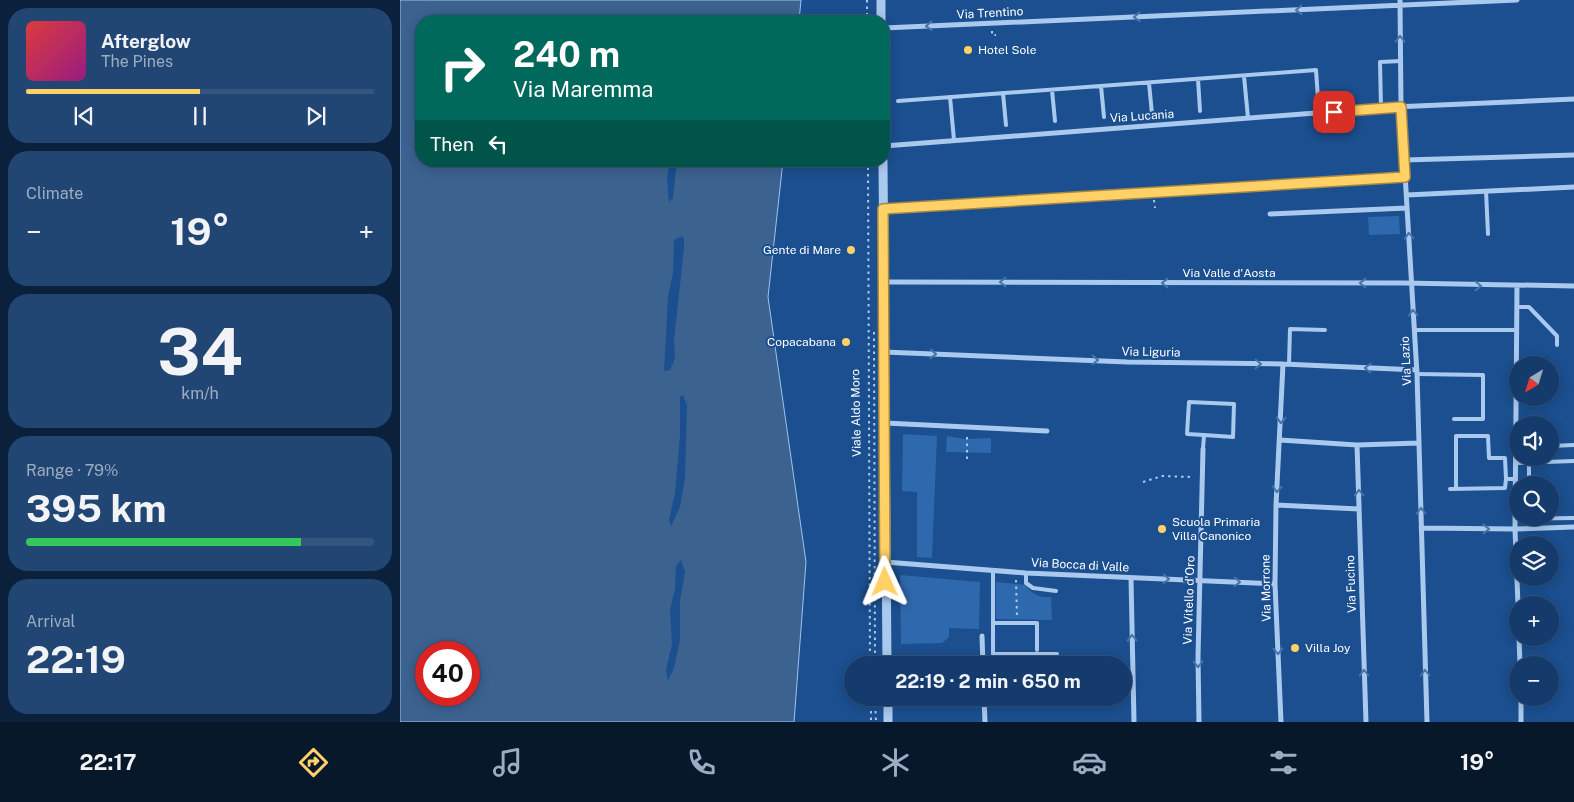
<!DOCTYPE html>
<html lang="en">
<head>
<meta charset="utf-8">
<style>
	body { margin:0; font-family:"Public Sans",sans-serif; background:#214673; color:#f1f3f6; height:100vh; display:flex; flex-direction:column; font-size:19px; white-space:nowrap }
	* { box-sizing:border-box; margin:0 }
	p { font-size:16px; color:#9dadc1 }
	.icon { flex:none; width:28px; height:28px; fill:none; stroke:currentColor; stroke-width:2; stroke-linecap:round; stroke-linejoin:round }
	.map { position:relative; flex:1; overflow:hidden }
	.details { display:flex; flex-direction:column; gap:8px; padding:8px; background:#0b203b; width:400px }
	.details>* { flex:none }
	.top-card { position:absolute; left:15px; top:15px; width:475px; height:152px; border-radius:20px; box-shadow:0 2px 12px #0003,0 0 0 1px #33557e; background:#00695c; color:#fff; overflow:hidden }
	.needle { width:32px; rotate:218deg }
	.fabs { position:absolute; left:1109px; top:356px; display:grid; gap:10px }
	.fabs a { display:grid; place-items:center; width:50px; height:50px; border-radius:50%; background:#143b6b; box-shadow:0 2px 12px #0003,0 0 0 1px #33557e; font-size:25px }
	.speed { position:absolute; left:15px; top:641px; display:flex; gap:10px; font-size:25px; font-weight:700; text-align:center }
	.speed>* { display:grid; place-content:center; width:65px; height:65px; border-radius:50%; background:#143b6b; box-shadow:0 2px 12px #0003,0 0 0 1px #33557e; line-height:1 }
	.speed .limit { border:8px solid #d22; background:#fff; color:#111 }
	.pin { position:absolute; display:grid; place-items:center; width:42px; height:42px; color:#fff; margin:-21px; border-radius:10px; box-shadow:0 2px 8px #0006 }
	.me { position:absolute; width:55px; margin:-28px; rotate:359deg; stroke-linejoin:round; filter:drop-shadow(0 0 4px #0008) }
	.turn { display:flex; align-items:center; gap:18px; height:105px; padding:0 15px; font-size:22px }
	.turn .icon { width:65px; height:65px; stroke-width:2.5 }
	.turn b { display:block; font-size:35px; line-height:42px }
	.then { display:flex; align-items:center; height:48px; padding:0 15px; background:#0003; gap:10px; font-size:19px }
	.big { font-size:38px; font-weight:700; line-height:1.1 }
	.details .tile { flex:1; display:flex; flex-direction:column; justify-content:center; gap:8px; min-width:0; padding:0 18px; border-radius:20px; background:#214673 }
	.details .dial { align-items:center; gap:0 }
	.dial b { font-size:65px; line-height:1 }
	.song { display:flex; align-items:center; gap:15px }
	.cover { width:60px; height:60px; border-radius:8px; background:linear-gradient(135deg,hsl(0 70% 55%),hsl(310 70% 35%)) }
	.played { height:5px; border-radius:2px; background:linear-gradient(90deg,#ffd166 50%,#33557e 50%) }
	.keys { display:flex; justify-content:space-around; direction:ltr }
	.heat { display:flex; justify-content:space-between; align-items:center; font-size:28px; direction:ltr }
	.charge { height:8px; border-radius:4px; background:linear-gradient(90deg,#34c759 79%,#33557e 0) }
	.trip { position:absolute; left:444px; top:656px; width:288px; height:50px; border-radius:25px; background:#143b6b; box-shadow:0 2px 12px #0003,0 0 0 1px #33557e; font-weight:700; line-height:50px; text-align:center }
	.tab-bar { display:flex; height:80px; justify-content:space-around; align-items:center; background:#08182b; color:#9dadc1 }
	.tab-bar .icon { width:35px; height:35px }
	.tab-bar .selected { color:#ffd166 }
	.tab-bar b { font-size:22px; color:#f1f3f6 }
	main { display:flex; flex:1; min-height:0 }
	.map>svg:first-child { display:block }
</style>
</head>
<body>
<main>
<section class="details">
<div class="tile">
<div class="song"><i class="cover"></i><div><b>Afterglow</b><p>The Pines</p></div></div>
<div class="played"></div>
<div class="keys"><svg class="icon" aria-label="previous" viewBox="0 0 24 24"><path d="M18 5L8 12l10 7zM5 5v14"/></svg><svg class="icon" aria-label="pause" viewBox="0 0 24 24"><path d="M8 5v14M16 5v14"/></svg><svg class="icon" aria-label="next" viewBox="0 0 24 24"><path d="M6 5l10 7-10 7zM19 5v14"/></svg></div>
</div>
<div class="tile"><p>Climate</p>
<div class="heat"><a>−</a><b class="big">19°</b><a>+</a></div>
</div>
<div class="tile dial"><b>34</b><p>km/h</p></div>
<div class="tile"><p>Range · 79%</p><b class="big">395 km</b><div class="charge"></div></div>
<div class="tile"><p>Arrival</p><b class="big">22:19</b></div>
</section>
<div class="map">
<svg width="1174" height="722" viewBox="0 0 1174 722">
	<rect width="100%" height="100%" fill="#1b4f8f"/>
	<path fill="#2e69ad" d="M999,216L1000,234L969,235L968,217Z
		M503,434L537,436L532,558L517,557V492L502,491Z
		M547,436L565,439L591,438V453L546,452Z
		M500,575L580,582L579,629L549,628V637L542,643L501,644Z
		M596,582L625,585C632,594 639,598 651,597L652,620L596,619Z"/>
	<path fill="#3c6290" stroke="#9cc4f0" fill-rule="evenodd" d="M0,0H401L399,21H21V161H383L368,297L406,562L394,722H0ZM26,652H69V695H26Z"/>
	<path fill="#1b4f8f" d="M270,161H277L273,198L269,202L267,179Z
		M282,236L284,239V248L274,340L275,358L270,370L264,371L268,297L273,273L274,240Z
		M283,395L287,405L285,478L280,507L271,526L269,520L275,493L280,436V397Z
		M281,560L285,572L280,601V640L274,668L268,681L266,670L272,644L270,610L275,589L276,566Z"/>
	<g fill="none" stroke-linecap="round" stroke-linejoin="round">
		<path stroke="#a9c9ee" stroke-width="2" stroke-dasharray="2.5 4" stroke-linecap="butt" d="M467,0V21
			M592,31V35H596
			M468,161L470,665
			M754,200L755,208
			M474,332L475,665
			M567,459V434
			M743,482L762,476L792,477
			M774,521H788
			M616,580L617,617
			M471,698V722
			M475,698L476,722"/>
		<path stroke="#a9c9ee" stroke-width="4" d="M844,76L848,118
			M798,79L800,111
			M749,83L752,114
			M701,86L704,117
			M652,90L655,121
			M603,93L606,125
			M550,97L554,140
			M498,101L916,70L919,113
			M981,108L980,62L1001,61
			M1086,191L1088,234
			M1117,307H1129L1157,336V345
			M1014,330H1117
			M889,364L890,329L925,330
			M1017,374L1083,375V419H1054
			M1150,446L1174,445
			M803,449L804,435L833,437L834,404L789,402L787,434L804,435
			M1116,463L1174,461
			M1129,485V462
			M1056,488V436H1088L1089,458H1105L1106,479
			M1050,489L1105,488L1106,479H1116
			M1115,519L1174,518
			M593,570V654H657
			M626,573V583L633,588L656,591
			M593,623H637V650"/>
		<path stroke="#a9c9ee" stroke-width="5" d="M1000,0L1001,107L1017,374L1027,722
			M484,28L1117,0
			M484,146L994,107L1174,99
			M1005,160L1174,155
			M1007,195L1174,187
			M483,209L1005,177
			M870,214L1007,208
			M484,282L1003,283L1174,286
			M1117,286L1115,529L1118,605
			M484,352L727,362L883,364L1017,370
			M485,423L647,431
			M880,440L957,445L1019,443
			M957,445L966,722
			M876,505L959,509
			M1021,528L1115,529L1174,527
			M485,562L626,573L875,584
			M731,578L734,722
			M582,636L583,665
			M1119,638L1120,665
			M583,663L688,665
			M584,698L585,722
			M1121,698V722
			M799,722L798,657L803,449
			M881,722L875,584L876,505L883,364"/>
		<path stroke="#a9c9ee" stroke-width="9" d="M481,0V21
			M483,161L487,665
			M488,698V722"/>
	</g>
	<defs><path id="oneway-chevron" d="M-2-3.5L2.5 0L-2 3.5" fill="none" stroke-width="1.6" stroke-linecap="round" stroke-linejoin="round" transform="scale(1.25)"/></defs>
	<g stroke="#4674ac">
		<use href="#oneway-chevron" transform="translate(899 10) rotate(177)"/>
		<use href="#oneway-chevron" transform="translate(737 17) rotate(177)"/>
		<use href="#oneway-chevron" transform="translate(529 26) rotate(177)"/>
		<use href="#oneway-chevron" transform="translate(1000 39) rotate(-91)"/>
		<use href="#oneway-chevron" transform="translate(1009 236) rotate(-93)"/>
		<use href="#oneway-chevron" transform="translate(603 282) rotate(-180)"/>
		<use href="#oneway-chevron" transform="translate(765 283) rotate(-180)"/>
		<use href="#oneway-chevron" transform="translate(963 283) rotate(-180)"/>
		<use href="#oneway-chevron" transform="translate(1078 286) rotate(1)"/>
		<use href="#oneway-chevron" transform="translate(1013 313) rotate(-93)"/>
		<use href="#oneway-chevron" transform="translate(533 354) rotate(2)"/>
		<use href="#oneway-chevron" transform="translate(695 360) rotate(2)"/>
		<use href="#oneway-chevron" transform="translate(858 364) rotate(1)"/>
		<use href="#oneway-chevron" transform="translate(968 368) rotate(-178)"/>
		<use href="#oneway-chevron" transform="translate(881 420) rotate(93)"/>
		<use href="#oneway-chevron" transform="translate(877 489) rotate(93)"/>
		<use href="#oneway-chevron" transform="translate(959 493) rotate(-92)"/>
		<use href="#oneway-chevron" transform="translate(1021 511) rotate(-91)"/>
		<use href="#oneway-chevron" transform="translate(1086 529)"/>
		<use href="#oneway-chevron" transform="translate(766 579) rotate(2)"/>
		<use href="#oneway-chevron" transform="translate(837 582) rotate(3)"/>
		<use href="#oneway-chevron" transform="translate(732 638) rotate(-91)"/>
		<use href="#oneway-chevron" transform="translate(878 651) rotate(87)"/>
		<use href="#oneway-chevron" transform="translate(798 664) rotate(89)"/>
		<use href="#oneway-chevron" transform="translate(964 673) rotate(-92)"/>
		<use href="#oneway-chevron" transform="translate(1025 673) rotate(-92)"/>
	</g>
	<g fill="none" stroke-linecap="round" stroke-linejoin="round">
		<g stroke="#a68842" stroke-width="12">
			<path id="route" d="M485,582L483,209L1005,177L1001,107L934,112"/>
		</g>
		<use href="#route" stroke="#ffd166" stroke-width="9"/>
	</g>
	<g fill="#ffd166" stroke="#1b4f8f" stroke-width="2">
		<circle cx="568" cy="50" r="5"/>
		<circle cx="451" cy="250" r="5"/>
		<circle cx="446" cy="342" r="5"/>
		<circle cx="762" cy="529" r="5"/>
		<circle cx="895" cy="648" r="5"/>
	</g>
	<g text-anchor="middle" stroke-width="4" stroke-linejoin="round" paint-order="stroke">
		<g font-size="12" fill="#fff" stroke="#1b4f8f">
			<text transform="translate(590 13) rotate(-3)" y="4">Via Trentino</text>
			<text transform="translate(742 116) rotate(-4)" y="4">Via Lucania</text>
			<text x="829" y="277">Via Valle d'Aosta</text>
			<text transform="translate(751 352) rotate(1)" y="4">Via Liguria</text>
			<text transform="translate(1006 361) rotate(-93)" y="4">Via Lazio</text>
			<text transform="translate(456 413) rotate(-91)" y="4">Viale Aldo Moro</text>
			<text transform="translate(680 565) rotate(3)" y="4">Via Bocca di Valle</text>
			<text transform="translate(951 584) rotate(-92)" y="4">Via Fucino</text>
			<text transform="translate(866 588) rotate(-91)" y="4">Via Morrone</text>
			<text transform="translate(789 600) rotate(-88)" y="4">Via Vitello d'Oro</text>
		</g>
		<g font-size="12" fill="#fff" stroke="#1b4f8f" text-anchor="start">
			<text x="578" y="54">Hotel Sole</text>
			<text x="441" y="254" text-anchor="end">Gente di Mare</text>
			<text x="436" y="346" text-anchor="end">Copacabana</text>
			<text x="772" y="526">Scuola Primaria<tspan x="772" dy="14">Villa Canonico</tspan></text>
			<text x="905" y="652">Villa Joy</text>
		</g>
	</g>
</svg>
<div class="fabs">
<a><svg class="needle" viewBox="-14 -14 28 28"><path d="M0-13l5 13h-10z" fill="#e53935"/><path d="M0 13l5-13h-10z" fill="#9dadc1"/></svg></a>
<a><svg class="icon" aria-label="sound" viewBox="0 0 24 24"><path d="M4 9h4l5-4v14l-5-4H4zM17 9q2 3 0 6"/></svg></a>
<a><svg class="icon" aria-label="search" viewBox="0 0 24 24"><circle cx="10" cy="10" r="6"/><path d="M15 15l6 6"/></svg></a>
<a><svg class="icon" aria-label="layers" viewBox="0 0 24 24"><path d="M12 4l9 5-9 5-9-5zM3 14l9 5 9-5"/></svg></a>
<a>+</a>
<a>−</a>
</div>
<div class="speed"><div class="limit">40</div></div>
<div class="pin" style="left:934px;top:112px;background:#d93025"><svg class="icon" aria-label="arrive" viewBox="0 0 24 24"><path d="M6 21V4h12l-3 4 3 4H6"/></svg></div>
<svg class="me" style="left:485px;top:582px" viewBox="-20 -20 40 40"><path d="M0-17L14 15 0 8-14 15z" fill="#ffd166" stroke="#fff" stroke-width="4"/></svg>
<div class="trip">22:19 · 2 min · 650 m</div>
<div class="top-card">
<div class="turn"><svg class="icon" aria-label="right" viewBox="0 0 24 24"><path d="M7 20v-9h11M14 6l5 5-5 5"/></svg><div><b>240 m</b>Via Maremma</div></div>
<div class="then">Then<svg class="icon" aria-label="left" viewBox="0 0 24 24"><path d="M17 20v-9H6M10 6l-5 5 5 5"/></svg></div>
</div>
</div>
</main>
<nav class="tab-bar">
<b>22:17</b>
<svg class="icon selected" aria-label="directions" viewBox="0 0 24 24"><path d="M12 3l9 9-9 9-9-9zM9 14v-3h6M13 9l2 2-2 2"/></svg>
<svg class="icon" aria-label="music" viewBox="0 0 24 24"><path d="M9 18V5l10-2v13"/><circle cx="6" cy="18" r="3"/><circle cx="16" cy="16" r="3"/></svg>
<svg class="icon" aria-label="phone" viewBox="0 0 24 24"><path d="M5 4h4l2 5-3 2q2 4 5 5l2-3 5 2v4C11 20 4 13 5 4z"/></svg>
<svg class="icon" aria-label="climate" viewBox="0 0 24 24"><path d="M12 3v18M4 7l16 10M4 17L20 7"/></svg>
<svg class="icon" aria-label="car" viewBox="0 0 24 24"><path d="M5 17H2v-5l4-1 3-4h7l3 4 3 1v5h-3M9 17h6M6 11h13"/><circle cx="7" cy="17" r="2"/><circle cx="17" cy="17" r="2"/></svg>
<svg class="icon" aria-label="filters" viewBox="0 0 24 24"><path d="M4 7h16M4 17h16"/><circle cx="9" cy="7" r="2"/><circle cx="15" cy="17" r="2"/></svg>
<b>19°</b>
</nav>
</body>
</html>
